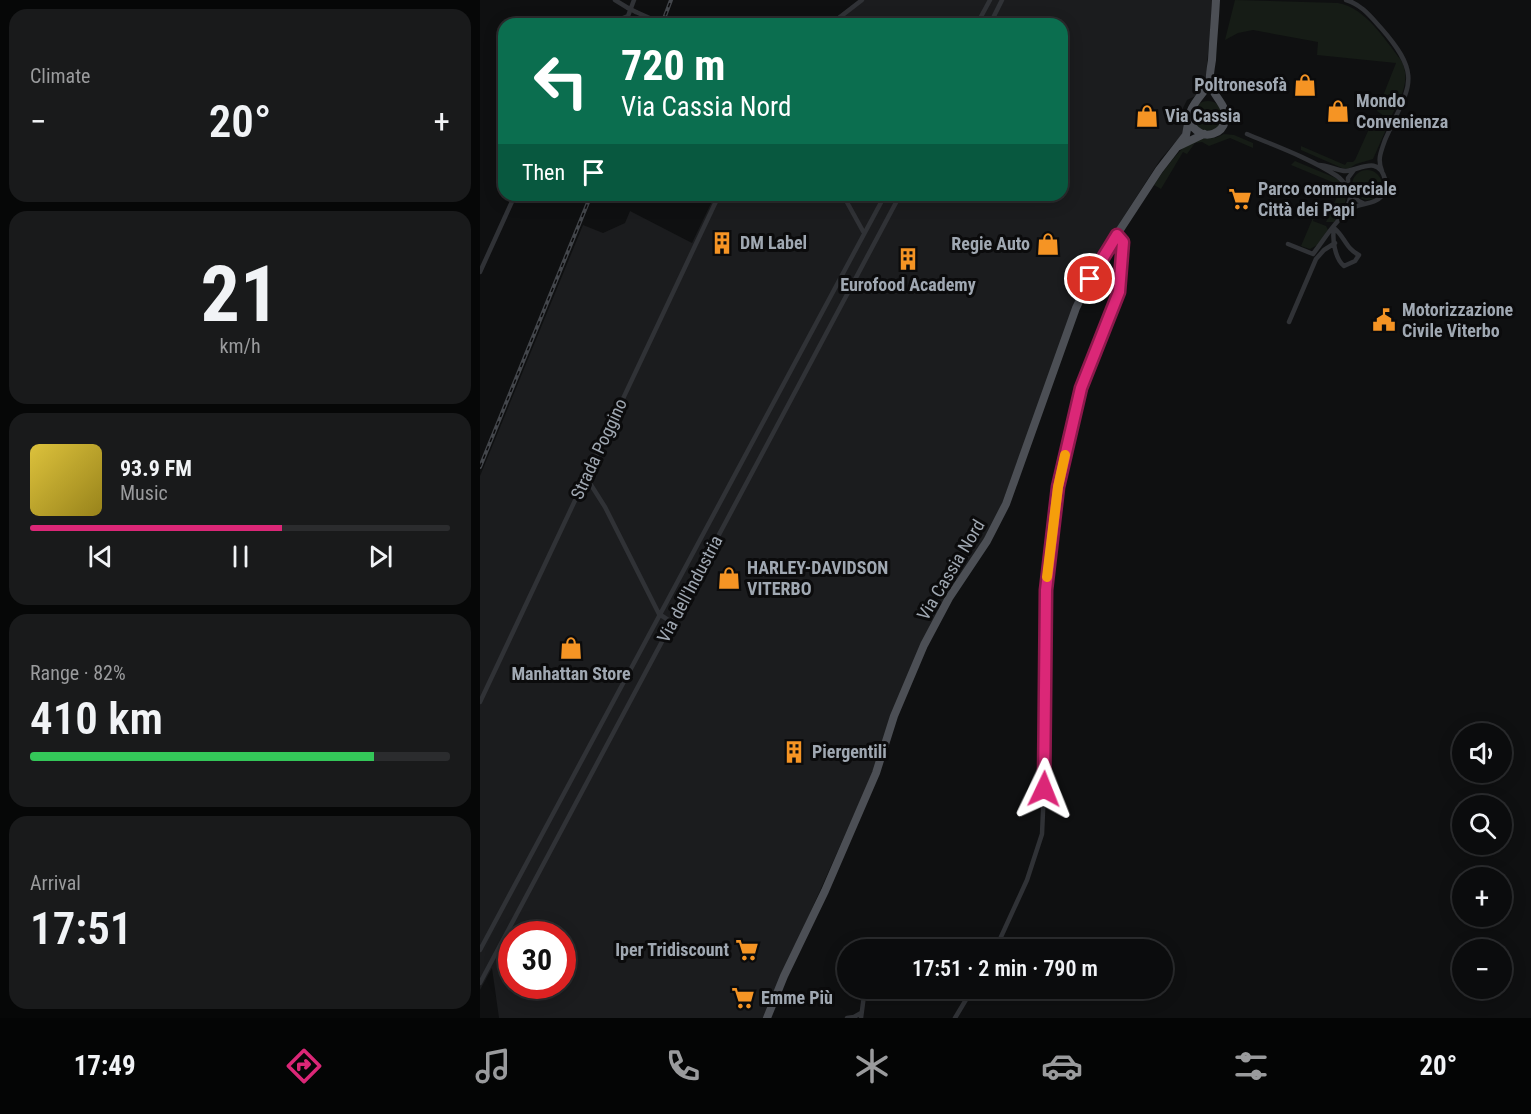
<!DOCTYPE html>
<html lang="en">
<head>
<meta charset="utf-8">
<style>
	body { margin:0; font-family:"Roboto Condensed",sans-serif; background:#191a1b; color:#f1f3f6; height:100vh; display:flex; flex-direction:column; font-size:22px; white-space:nowrap }
	* { box-sizing:border-box; margin:0 }
	p { font-size:20px; color:#9a9b9d }
	.icon { flex:none; width:33px; height:33px; fill:none; stroke:currentColor; stroke-width:2; stroke-linecap:round; stroke-linejoin:round }
	.map { position:relative; flex:1; overflow:hidden }
	.sheet { display:flex; flex-direction:column; gap:9px; padding:9px; background:#060707; width:480px }
	.sheet>* { flex:none }
	.hud { position:absolute; left:18px; top:18px; width:570px; height:183px; border-radius:18px; box-shadow:0 3px 15px #0003,0 0 0 2px #2b2c2e; background:#0b6e4f; color:#fff; overflow:hidden }
	.tools { position:absolute; left:972px; top:723px; display:grid; gap:12px }
	.tools a { display:grid; place-items:center; width:60px; height:60px; border-radius:50%; background:#0b0c0d; box-shadow:0 3px 15px #0003,0 0 0 2px #2b2c2e; font-size:30px }
	.speed { position:absolute; left:18px; top:921px; display:flex; gap:12px; font-size:30px; font-weight:700; text-align:center }
	.speed>* { display:grid; place-content:center; width:78px; height:78px; border-radius:50%; background:#0b0c0d; box-shadow:0 3px 15px #0003,0 0 0 2px #2b2c2e; line-height:1 }
	.speed .limit { border:9px solid #d22; background:#fff; color:#111 }
	.pin { position:absolute; display:grid; place-items:center; width:51px; height:51px; color:#fff; margin:-26px; border:3px solid #fff; border-radius:50%; box-shadow:0 2px 6px #0007 }
	.me { position:absolute; width:66px; margin:-33px; rotate:2deg; stroke-linejoin:round; filter:drop-shadow(0 0 4px #0008) }
	.turn { display:flex; align-items:center; gap:21px; height:126px; padding:0 24px; font-size:27px }
	.turn .icon { width:78px; height:78px; stroke-width:2.5 }
	.turn b { display:block; font-size:42px; line-height:51px }
	.then { display:flex; align-items:center; height:57px; padding:0 24px; background:#0003; gap:12px; font-size:22px }
	.big { font-size:45px; font-weight:600; line-height:1.1 }
	.sheet .widget { flex:1; display:flex; flex-direction:column; justify-content:center; gap:9px; min-width:0; padding:0 21px; border-radius:18px; background:#191a1b }
	.sheet .dial { align-items:center; gap:0 }
	.dial b { font-size:78px; line-height:1 }
	.song { display:flex; align-items:center; gap:18px }
	.cover { width:72px; height:72px; border-radius:9px; background:linear-gradient(135deg,hsl(50 70% 55%),hsl(50 70% 35%)) }
	.played { height:6px; border-radius:3px; background:linear-gradient(90deg,#db2777 60%,#2b2c2e 60%) }
	.keys { display:flex; justify-content:space-around; direction:ltr }
	.heat { display:flex; justify-content:space-between; align-items:center; font-size:33px; direction:ltr }
	.charge { height:9px; border-radius:4px; background:linear-gradient(90deg,#34c759 82%,#2b2c2e 0) }
	.trip { position:absolute; left:357px; top:939px; width:336px; height:60px; border-radius:30px; background:#0b0c0d; box-shadow:0 3px 15px #0003,0 0 0 2px #2b2c2e; font-weight:600; line-height:60px; text-align:center }
	.tab-bar { display:flex; height:96px; justify-content:space-around; align-items:center; background:#040505; color:#9a9b9d }
	.tab-bar .icon { width:42px; height:42px }
	.tab-bar .current { color:#db2777 }
	.tab-bar b { font-size:27px; color:#f1f3f6 }
	main { display:flex; flex:1; min-height:0 }
	.map>svg:first-child { display:block }
</style>
</head>
<body>
<main>
<section class="sheet">
<div class="widget"><p>Climate</p>
<div class="heat"><a>−</a><b class="big">20°</b><a>+</a></div>
</div>
<div class="widget dial"><b>21</b><p>km/h</p></div>
<div class="widget">
<div class="song"><i class="cover"></i><div><b>93.9 FM</b><p>Music</p></div></div>
<div class="played"></div>
<div class="keys"><svg class="icon" aria-label="previous" viewBox="0 0 24 24"><path d="M18 5L8 12l10 7zM5 5v14"/></svg><svg class="icon" aria-label="pause" viewBox="0 0 24 24"><path d="M8 5v14M16 5v14"/></svg><svg class="icon" aria-label="next" viewBox="0 0 24 24"><path d="M6 5l10 7-10 7zM19 5v14"/></svg></div>
</div>
<div class="widget"><p>Range · 82%</p><b class="big">410 km</b><div class="charge"></div></div>
<div class="widget"><p>Arrival</p><b class="big">17:51</b></div>
</section>
<div class="map">
<svg width="1051" height="1018" viewBox="0 0 1051 1018">
	<rect width="100%" height="100%" fill="#0f1011"/>
	<path fill="#1b1c1e" fill-rule="evenodd" d="M379,0H733L725,86L720,94L707,100L701,112L704,120V132L680,160L614,263L596,301L520,509L498,550L462,605L394,770L283,1018H19L12,968L0,990V476L103,225L123,233L145,223L150,211L212,243L235,195H582V24H347ZM32,934H82V986H32Z"/>
	<path fill="#161c16" d="M755,0L858,3C886,8 904,39 921,60C932,80 920,99 911,117L907,118L897,111L916,63L837,55L838,42L773,30L758,33L745,40Z
		M713 116a15 15 0 1 1 30 0a15 15 0 1 1-30 0Z
		M896,119L908,125L893,159L876,164L868,169L862,168L821,150V146L865,165L867,162H873L875,160L893,120Z
		M744,134L754,135L773,143V148L750,138L729,146L722,142L715,143L707,154L703,152L681,189L674,185C681,174 704,142 716,139C728,137 732,141 744,134Z
		M815,161L858,179C871,193 866,210 854,222H846L860,190L856,188L857,184L811,165Z
		M872 185a15 15 0 1 1 30 0a15 15 0 1 1-30 0Z
		M838,206L833,221L846,226L848,230L837,245L830,249L821,246Z"/>
	<g fill="none" stroke-linecap="round" stroke-linejoin="round">
		<path stroke="#303236" stroke-width="4.5" d="M135,0L148,8
			M866,0C881,4 891,17 901,28C945,78 928,87 905,140C901,152 897,159 902,171
			M156,12L174,20
			M128,24L148,16L154,0
			M351,24L382,0
			M497,24L510,0
			M510,24L522,0
			M767,134C798,147 829,158 857,176C869,184 869,198 883,203
			M868,187V178L874,170
			M363,195L384,233
			M866,212L871,195
			M854,228C865,237 866,249 879,255L875,261L864,266C855,259 852,239 854,228Z
			M808,244L833,254C844,240 854,222 868,211C878,202 893,206 902,196C906,192 907,185 905,179C898,155 880,170 866,171C857,171 848,165 839,165
			M0,272L35,195
			M809,322L836,259L844,250L855,243
			M106,477L125,507L179,614L193,623
			M0,702L239,195
			M0,950L405,195
			M515,950L547,880L562,834L565,766L563,701L566,590L578,487L601,388L639,292L643,242L637,235
			M0,983L420,195
			M367,1018L374,1017L381,1013
			M381,1018L385,988
			M475,1018L493,988"/>
		<path stroke="#4c4f55" stroke-width="8" d="M730,83C722,96 698,115 716,130C726,139 742,134 745,121C749,106 733,97 730,83C729,76 731,67 732,60C733,40 735,20 736,0
			M699,146L724,134
			M287,1018L304,976L345,891L396,773L414,716L444,645L469,598L507,541L526,504L596,308L617,265L679,170L706,135L709,118"/>
		<g stroke="#43464b" stroke-width="4">
			<path id="rail" d="M182,24L191,0
				M0,467L111,195"/>
		</g>
		<use href="#rail" stroke="#0b0b0c" stroke-width="1.5" stroke-dasharray="4.5" stroke-linecap="butt"/>
		<path stroke="#303236" stroke-width="4.5" d="M148,8L156,12
			M174,20L184,24"/>
	</g>
	<g fill="none" stroke-linecap="round" stroke-linejoin="round">
		<g stroke="#8e194d" stroke-width="15">
			<path id="route" d="M564,789L566,590L578,487L601,388L639,292L643,242L637,235L610,279"/>
		</g>
		<use href="#route" stroke="#db2777" stroke-width="10"/>
		<path stroke="#f59e0b" stroke-width="10" d="M567,577L578,487L585,455"/>
	</g>
	<defs>
		<g id="shop-bare" transform="scale(1.8)"><path d="M-5-2.5h2.3a2.7 3.5 0 0 1 5.4 0H5L5.5 6h-11ZM-1.5-2.5h3a1.5 2.3 0 0 0-3 0Z" fill="#f59424" stroke="#0b0b0c" stroke-width="2.5" paint-order="stroke"/></g>
		<g id="supermarket-bare" transform="scale(1.8)"><path d="M-6-5.5h2.5l.6 2H6L4.5 2H-2.5L-4.4-4H-6ZM-1.5 3.2a1.3 1.3 0 1 0 .1 0ZM3 3.2a1.3 1.3 0 1 0 .1 0Z" fill="#f59424" stroke="#0b0b0c" stroke-width="2.5" paint-order="stroke"/></g>
		<g id="building-bare" transform="scale(1.8)"><path d="M-4-6H4V6H1V3H-1V6H-4ZM-2.5-4.3h1.7v1.8h-1.7ZM.8-4.3h1.7v1.8H.8ZM-2.5-1h1.7V.8h-1.7ZM.8-1h1.7V.8H.8Z" fill="#f59424" stroke="#0b0b0c" stroke-width="2.5" paint-order="stroke"/></g>
		<g id="civic-bare" transform="scale(1.8)"><path d="M-.6-6.5H3V-4.5H.6V-3L4-1V1h2V6H-6V1h2V-1L-.6-3ZM-1.2 2.5V6h2.4V2.5Z" fill="#f59424" stroke="#0b0b0c" stroke-width="2.5" paint-order="stroke"/></g>
	</defs>
	<g fill-rule="evenodd">
		<use href="#shop-bare" x="825" y="85"/>
		<use href="#shop-bare" x="858" y="111"/>
		<use href="#shop-bare" x="667" y="116"/>
		<use href="#supermarket-bare" x="760" y="199"/>
		<use href="#building-bare" x="242" y="243"/>
		<use href="#shop-bare" x="568" y="244"/>
		<use href="#building-bare" x="428" y="259"/>
		<use href="#civic-bare" x="904" y="320"/>
		<use href="#shop-bare" x="249" y="578"/>
		<use href="#shop-bare" x="91" y="648"/>
		<use href="#building-bare" x="314" y="752"/>
		<use href="#supermarket-bare" x="267" y="950"/>
		<use href="#supermarket-bare" x="263" y="998"/>
	</g>
	<g text-anchor="middle" stroke-width="6" stroke-linejoin="round" paint-order="stroke">
		<g font-size="18" font-weight="bold" fill="#a0a8b2" stroke="#0b0b0c" text-anchor="start">
			<text x="807" y="91" text-anchor="end">Poltronesofà</text>
			<text x="876" y="107">Mondo<tspan x="876" dy="21">Convenienza</tspan></text>
			<text x="685" y="122">Via Cassia</text>
			<text x="778" y="195">Parco commerciale<tspan x="778" dy="21">Città dei Papi</tspan></text>
			<text x="260" y="249">DM Label</text>
			<text x="550" y="250" text-anchor="end">Regie Auto</text>
			<text x="428" y="291" text-anchor="middle">Eurofood Academy</text>
			<text x="922" y="316">Motorizzazione<tspan x="922" dy="21">Civile Viterbo</tspan></text>
			<text x="267" y="574">HARLEY-DAVIDSON<tspan x="267" dy="21">VITERBO</tspan></text>
			<text x="91" y="680" text-anchor="middle">Manhattan Store</text>
			<text x="332" y="758">Piergentili</text>
			<text x="249" y="956" text-anchor="end">Iper Tridiscount</text>
			<text x="281" y="1004">Emme Più</text>
		</g>
		<g font-size="18" fill="#a0a8b2" stroke="#0b0b0c">
			<text transform="translate(119 449) rotate(-65)" y="6">Strada Poggino</text>
			<text transform="translate(471 570) rotate(-59)" y="6">Via Cassia Nord</text>
			<text transform="translate(210 589) rotate(-62)" y="6">Via dell'Industria</text>
		</g>
	</g>
</svg>
<div class="tools">
<a><svg class="icon" aria-label="sound" viewBox="0 0 24 24"><path d="M4 9h4l5-4v14l-5-4H4zM17 9q2 3 0 6"/></svg></a>
<a><svg class="icon" aria-label="search" viewBox="0 0 24 24"><circle cx="10" cy="10" r="6"/><path d="M15 15l6 6"/></svg></a>
<a>+</a>
<a>−</a>
</div>
<div class="speed"><div class="limit">30</div></div>
<div class="pin" style="left:610px;top:279px;background:#d93025"><svg class="icon" aria-label="arrive" viewBox="0 0 24 24"><path d="M6 21V4h12l-3 4 3 4H6"/></svg></div>
<svg class="me" style="left:564px;top:789px" viewBox="-20 -20 40 40"><path d="M0-17L14 15 0 8-14 15z" fill="#db2777" stroke="#fff" stroke-width="4"/></svg>
<div class="trip">17:51 · 2 min · 790 m</div>
<div class="hud">
<div class="turn"><svg class="icon" aria-label="left" viewBox="0 0 24 24"><path d="M17 20v-9H6M10 6l-5 5 5 5"/></svg><div><b>720 m</b>Via Cassia Nord</div></div>
<div class="then">Then<svg class="icon" aria-label="arrive" viewBox="0 0 24 24"><path d="M6 21V4h12l-3 4 3 4H6"/></svg></div>
</div>
</div>
</main>
<nav class="tab-bar">
<b>17:49</b>
<svg class="icon current" aria-label="directions" viewBox="0 0 24 24"><path d="M12 3l9 9-9 9-9-9zM9 14v-3h6M13 9l2 2-2 2"/></svg>
<svg class="icon" aria-label="music" viewBox="0 0 24 24"><path d="M9 18V5l10-2v13"/><circle cx="6" cy="18" r="3"/><circle cx="16" cy="16" r="3"/></svg>
<svg class="icon" aria-label="phone" viewBox="0 0 24 24"><path d="M5 4h4l2 5-3 2q2 4 5 5l2-3 5 2v4C11 20 4 13 5 4z"/></svg>
<svg class="icon" aria-label="climate" viewBox="0 0 24 24"><path d="M12 3v18M4 7l16 10M4 17L20 7"/></svg>
<svg class="icon" aria-label="car" viewBox="0 0 24 24"><path d="M5 17H2v-5l4-1 3-4h7l3 4 3 1v5h-3M9 17h6M6 11h13"/><circle cx="7" cy="17" r="2"/><circle cx="17" cy="17" r="2"/></svg>
<svg class="icon" aria-label="filters" viewBox="0 0 24 24"><path d="M4 7h16M4 17h16"/><circle cx="9" cy="7" r="2"/><circle cx="15" cy="17" r="2"/></svg>
<b>20°</b>
</nav>
</body>
</html>
